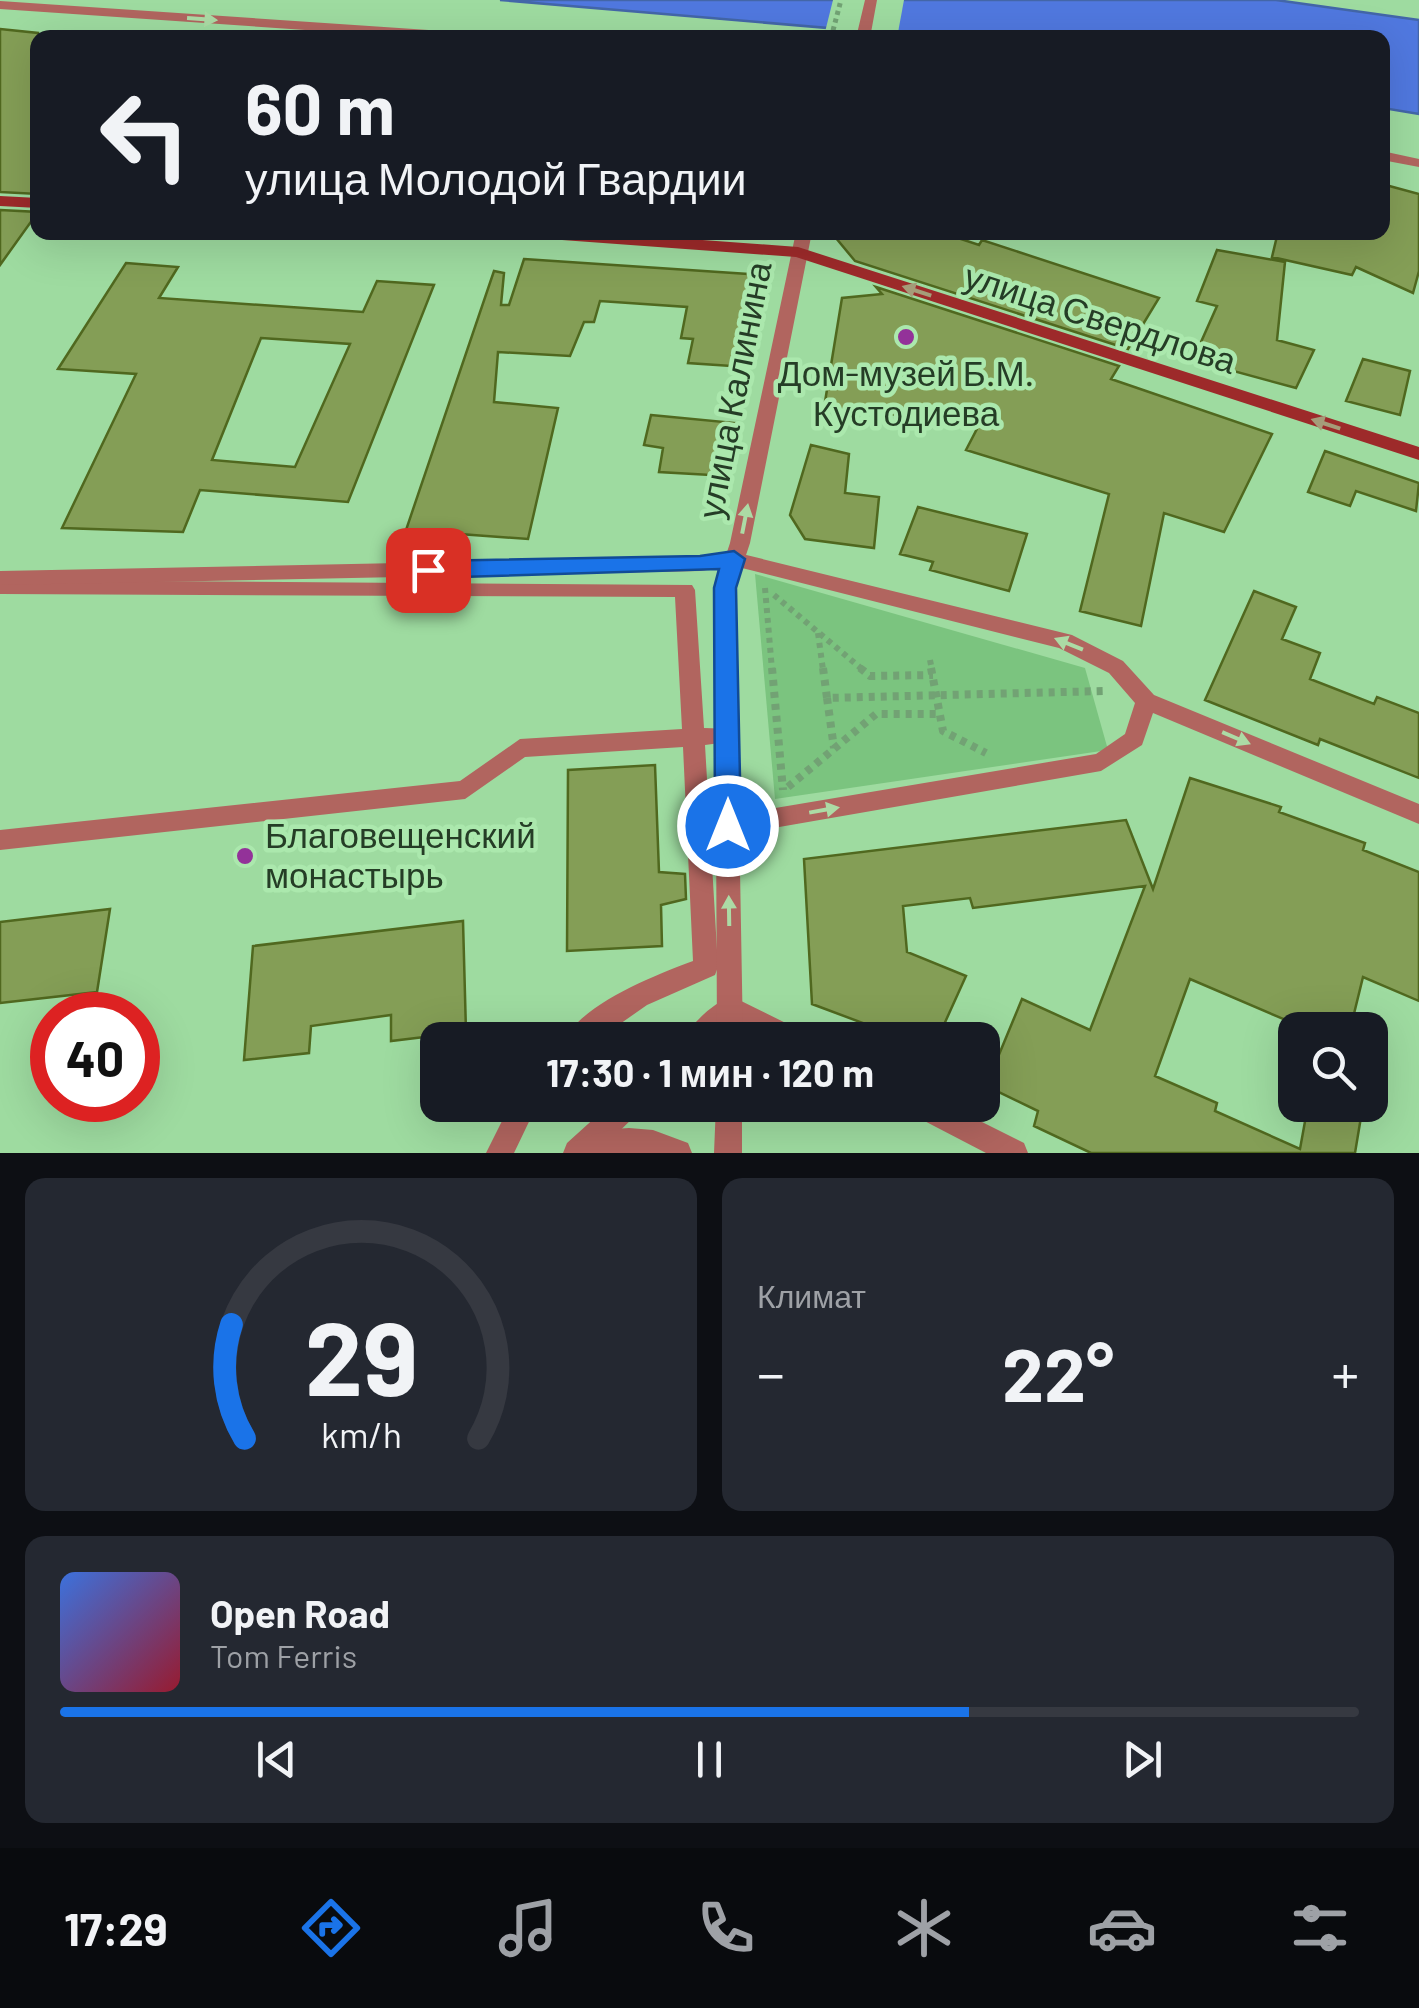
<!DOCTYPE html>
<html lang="ru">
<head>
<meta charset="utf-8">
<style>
	body { margin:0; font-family:Barlow,sans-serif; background:#242831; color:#f1f3f6; height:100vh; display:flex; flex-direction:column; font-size:38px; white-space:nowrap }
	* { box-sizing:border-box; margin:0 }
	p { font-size:32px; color:#9ea1a6 }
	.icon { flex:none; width:55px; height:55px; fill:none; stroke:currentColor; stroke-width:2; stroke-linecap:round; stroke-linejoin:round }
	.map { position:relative; height:1153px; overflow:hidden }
	.drawer { display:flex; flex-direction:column; gap:25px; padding:25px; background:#0d0f14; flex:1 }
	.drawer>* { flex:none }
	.top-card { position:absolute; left:30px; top:30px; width:1360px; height:210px; border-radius:20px; box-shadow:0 10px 40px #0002; background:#171b24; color:#f1f3f6; overflow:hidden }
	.controls { position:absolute; left:1278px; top:1012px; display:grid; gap:20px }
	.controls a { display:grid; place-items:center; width:110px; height:110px; border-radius:20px; background:#171b24; box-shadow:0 10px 40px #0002; font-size:50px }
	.speed { position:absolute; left:30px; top:992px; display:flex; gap:20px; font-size:50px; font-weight:700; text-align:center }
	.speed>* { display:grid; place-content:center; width:130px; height:130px; border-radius:50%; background:#171b24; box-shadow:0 10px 40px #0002; line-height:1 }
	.speed .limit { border:15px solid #d22; background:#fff; color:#111 }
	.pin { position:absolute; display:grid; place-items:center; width:85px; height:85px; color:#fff; margin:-42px; border-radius:20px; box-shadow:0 5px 15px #0006 }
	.me { position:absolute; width:110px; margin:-55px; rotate:0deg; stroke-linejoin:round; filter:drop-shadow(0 0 8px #0008) }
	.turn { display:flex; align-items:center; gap:35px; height:210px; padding:0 50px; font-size:45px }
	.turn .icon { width:130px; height:130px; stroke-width:2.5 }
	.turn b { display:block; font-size:70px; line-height:85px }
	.big { font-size:75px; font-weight:700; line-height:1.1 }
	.drawer .widget { flex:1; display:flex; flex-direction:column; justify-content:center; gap:15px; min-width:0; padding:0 35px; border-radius:20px; background:#242831 }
	.drawer .dial { align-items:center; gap:0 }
	.dial svg { height:260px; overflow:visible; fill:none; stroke:#363941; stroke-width:7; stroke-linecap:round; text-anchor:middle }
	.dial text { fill:#f1f3f6; stroke:none }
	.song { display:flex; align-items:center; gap:30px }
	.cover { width:120px; height:120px; border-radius:15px; background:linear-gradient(135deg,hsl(220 70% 55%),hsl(350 70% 35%)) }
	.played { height:10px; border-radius:5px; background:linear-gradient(90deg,#1a73e8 70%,#363941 70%) }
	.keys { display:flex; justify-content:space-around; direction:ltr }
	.heat { display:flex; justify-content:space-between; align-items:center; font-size:55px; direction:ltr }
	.drawer .tiles { flex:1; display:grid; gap:25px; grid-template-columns:1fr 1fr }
	.widget:last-child { grid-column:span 2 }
	.trip { position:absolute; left:420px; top:1022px; width:580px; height:100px; border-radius:20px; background:#171b24; box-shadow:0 10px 40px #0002; font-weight:700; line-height:100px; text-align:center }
	.tab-bar { display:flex; height:160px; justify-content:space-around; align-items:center; background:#090b0e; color:#9ea1a6 }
	.tab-bar .icon { width:70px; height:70px }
	.tab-bar .selected { color:#1a73e8 }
	.tab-bar b { font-size:45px; color:#f1f3f6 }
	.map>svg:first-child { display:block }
</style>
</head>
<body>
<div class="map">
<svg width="1419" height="1153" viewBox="0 0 1419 1153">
	<rect width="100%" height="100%" fill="#9edba0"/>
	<path fill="#7bc47f" d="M755,574L1085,668L1108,750L775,799Z"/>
	<path fill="#5078df" stroke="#4366a8" stroke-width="2.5" d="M500,0H1276L1419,20V114L1383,108L1382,38H945Z"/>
	<path fill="#9edba0" d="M833,0H904L897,38L825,32Z"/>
	<path fill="#849e56" stroke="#50681f" stroke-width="2.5" fill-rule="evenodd" d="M0,29L38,33V194L0,192Z
		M1382,184L1419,194V271L1413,293L1356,267L1352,275L1272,257L1278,232H1382Z
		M0,210L38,212L0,265Z
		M831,232H940L979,245L982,240L1159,298L1128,349L855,261Z
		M1217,250L1285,262L1277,340L1314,350L1296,388L1193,360L1217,306L1197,301Z
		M524,259L763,275L746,367L688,363L693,339L681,338L687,307L600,301L594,322H584L570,356L498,352L494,402L558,408L528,539L406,530L494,271L504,273L501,305H509Z
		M126,263L178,267L159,298L363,312L377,281L434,285L348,502L200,490L183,532L62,528L136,374L58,369ZM261,338L350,344L295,467L212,460Z
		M876,287L1119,366L1111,379L1272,434L1224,532L1164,513L1141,626L1080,611L1109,494L966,450L980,423L824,408L842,298L882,294Z
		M1363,359L1410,371L1400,415L1346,401Z
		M651,415L735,423L728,476L659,472L663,448L644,445Z
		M811,445L849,454L845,493L879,497L874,548L805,539L790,515Z
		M1325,451L1419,483L1416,511L1356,491L1350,506L1308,492Z
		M918,507L1027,534L1009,591L930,570L933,562L900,554Z
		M1254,591L1296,607L1282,639L1320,653L1310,679L1374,704L1377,697L1419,713V778L1320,739L1318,745L1205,700Z
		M655,765L659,872L685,874L686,899L661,905L662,946L567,951L568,770Z
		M1190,778L1281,807L1279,812L1365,843L1363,850L1419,872V1001L1363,977L1350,1030H1309L1190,979L1155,1076L1217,1103L1215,1111L1300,1149L1308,1105H1363L1355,1153H1091L1034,1126L1038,1111L986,1086L1022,999L1090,1030L1145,886L973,908L970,898L903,906L907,952L966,976L937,1040H908L812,1004L804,859L1126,820L1153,889Z
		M110,909L97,992L0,1003V922Z
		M463,921L466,1032L391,1041V1015L311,1026L309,1053L244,1060L253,946Z"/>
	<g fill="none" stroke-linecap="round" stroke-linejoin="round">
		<path stroke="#72a274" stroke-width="5" stroke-dasharray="4 4" stroke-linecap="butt" d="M831,38L841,0"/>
		<path stroke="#72a274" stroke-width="6" stroke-dasharray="5 5" stroke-linecap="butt" d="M765,588L772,670
			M774,595L863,670
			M818,633L823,670
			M930,660L932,670"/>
		<path stroke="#72a274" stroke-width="8" stroke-dasharray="6 6" stroke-linecap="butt" d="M772,668L783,790
			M823,668L827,698L1104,691
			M860,668L870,676L933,675
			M931,668L943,731L986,753
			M827,698L834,748
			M788,787L876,714H940"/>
		<path fill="#b1655f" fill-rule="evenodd" d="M0,580L692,585L695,590L704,728L735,729L738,735L735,741L705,745L718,967L715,975L647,1005L597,1040H565C581,1004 658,974 693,961L683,747L525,757L465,799L0,850V830L460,781L520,739L682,729L675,597L0,594Z
			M510,1105H537L514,1153H486Z"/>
		<path fill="#b1655f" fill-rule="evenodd" d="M734,552L1072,635L1123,661L1154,695L1419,804V824L1153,713L1142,745L1101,771L728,836L720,833L716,826L720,819L728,816L1096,754L1125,734L1135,703L1109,673L1059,648L734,566L700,571L0,585V571L700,557Z
			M731,996L802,1031L806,1040H767L734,1022L715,1040H684C691,1023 714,1003 731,996Z
			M609,1105H641L637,1114L597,1153H563L567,1143Z
			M907,1105H948L1024,1143L1028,1153H986L911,1114Z"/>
		<path fill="#b1655f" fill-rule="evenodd" d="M865,0H877L870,38H856Z
			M0,1L488,34L494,38H422L0,9Z
			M1382,151L1419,159V167L1382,160Z
			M796,232H812L750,543L735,588L743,1040H717L715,588L730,543Z
			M716,1105H742V1153H714Z
			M629,1128L653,1130L688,1143L692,1153H566L570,1143C590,1135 608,1129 629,1128Z"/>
		<path fill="#9d2a2a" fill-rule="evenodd" d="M0,196L38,198V208L0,206Z
			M513,232H593L798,247L1419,447V460L796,257L521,237Z"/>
	</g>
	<defs><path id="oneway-solid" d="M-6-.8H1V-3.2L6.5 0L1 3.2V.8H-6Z" transform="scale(2.5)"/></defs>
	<g fill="#acdba5">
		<use href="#oneway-solid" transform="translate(202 19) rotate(4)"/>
		<use href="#oneway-solid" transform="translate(745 519) rotate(-79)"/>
		<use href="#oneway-solid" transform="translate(1069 644) rotate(-158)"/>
		<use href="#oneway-solid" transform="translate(1236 738) rotate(23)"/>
		<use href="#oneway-solid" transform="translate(824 810) rotate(-10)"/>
		<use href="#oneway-solid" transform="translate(729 911) rotate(-91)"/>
	</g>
	<g fill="#a59c79">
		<use href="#oneway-solid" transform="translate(917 291) rotate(-162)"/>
		<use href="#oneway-solid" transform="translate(1326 424) rotate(-162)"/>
	</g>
	<path fill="#1a73e8" stroke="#114b97" stroke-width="2.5" d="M734,551L745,559L736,588L741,826L738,834H719L715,826L714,588L719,569L428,578L417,570L428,561L700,556Z"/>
	<g fill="#933299" stroke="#abe8ad" stroke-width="4">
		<circle cx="906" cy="337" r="10"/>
		<circle cx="245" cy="856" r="10"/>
	</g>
	<g text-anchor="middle" stroke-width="9" stroke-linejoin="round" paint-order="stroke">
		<g font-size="35" fill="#253d26" stroke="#abe8ad">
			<text transform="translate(1100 319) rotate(18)" y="12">улица Свердлова</text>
			<text transform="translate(735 390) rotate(-79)" y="12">улица Калинина</text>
		</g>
		<g font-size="35" fill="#253d26" stroke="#abe8ad">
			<text x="906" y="386">Дом-музей Б.М.<tspan x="906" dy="40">Кустодиева</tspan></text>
			<text x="265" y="848" text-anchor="start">Благовещенский<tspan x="265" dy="40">монастырь</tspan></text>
		</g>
	</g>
</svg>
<div class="controls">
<a><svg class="icon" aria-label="search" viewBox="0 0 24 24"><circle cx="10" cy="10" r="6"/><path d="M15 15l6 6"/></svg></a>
</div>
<div class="speed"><div class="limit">40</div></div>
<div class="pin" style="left:428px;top:570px;background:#d93025"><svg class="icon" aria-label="arrive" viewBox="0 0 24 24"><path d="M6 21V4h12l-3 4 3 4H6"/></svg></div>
<svg class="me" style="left:728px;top:826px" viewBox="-20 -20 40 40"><circle r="17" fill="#1a73e8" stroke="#fff" stroke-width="3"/><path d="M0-11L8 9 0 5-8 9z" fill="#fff"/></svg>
<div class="trip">17:30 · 1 мин · 120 m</div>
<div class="top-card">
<div class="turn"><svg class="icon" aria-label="left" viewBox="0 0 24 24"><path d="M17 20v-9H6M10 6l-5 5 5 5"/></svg><div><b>60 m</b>улица Молодой Гвардии</div></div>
</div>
</div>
<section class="drawer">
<div class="tiles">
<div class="widget dial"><svg viewBox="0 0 100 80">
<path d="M14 69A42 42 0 1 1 86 69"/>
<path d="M14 69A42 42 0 0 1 10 34" stroke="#1a73e8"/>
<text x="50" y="56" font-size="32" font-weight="700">29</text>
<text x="50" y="72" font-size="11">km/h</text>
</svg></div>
<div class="widget"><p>Климат</p>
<div class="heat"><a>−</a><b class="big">22°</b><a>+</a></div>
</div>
<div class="widget">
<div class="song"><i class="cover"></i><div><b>Open Road</b><p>Tom Ferris</p></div></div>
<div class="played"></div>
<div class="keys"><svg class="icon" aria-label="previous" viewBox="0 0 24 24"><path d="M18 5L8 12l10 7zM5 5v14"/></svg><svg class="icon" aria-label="pause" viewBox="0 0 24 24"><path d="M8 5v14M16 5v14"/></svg><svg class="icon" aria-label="next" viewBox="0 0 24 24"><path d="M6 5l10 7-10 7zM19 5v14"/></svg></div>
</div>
</div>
</section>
<nav class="tab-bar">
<b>17:29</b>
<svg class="icon selected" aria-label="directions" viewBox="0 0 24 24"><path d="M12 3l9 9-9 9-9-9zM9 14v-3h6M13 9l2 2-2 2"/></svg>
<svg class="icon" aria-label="music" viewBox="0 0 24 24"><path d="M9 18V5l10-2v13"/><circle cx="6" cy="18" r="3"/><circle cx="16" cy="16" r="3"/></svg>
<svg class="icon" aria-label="phone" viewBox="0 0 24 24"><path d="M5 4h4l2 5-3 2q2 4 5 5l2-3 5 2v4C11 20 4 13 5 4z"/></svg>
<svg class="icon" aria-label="climate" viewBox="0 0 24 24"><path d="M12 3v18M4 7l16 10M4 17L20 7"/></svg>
<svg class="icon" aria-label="car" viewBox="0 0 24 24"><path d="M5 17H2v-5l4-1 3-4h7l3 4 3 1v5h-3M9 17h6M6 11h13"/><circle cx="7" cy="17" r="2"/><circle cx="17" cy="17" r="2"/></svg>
<svg class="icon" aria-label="filters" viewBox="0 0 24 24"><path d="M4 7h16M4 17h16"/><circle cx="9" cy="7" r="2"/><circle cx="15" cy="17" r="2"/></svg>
</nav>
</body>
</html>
